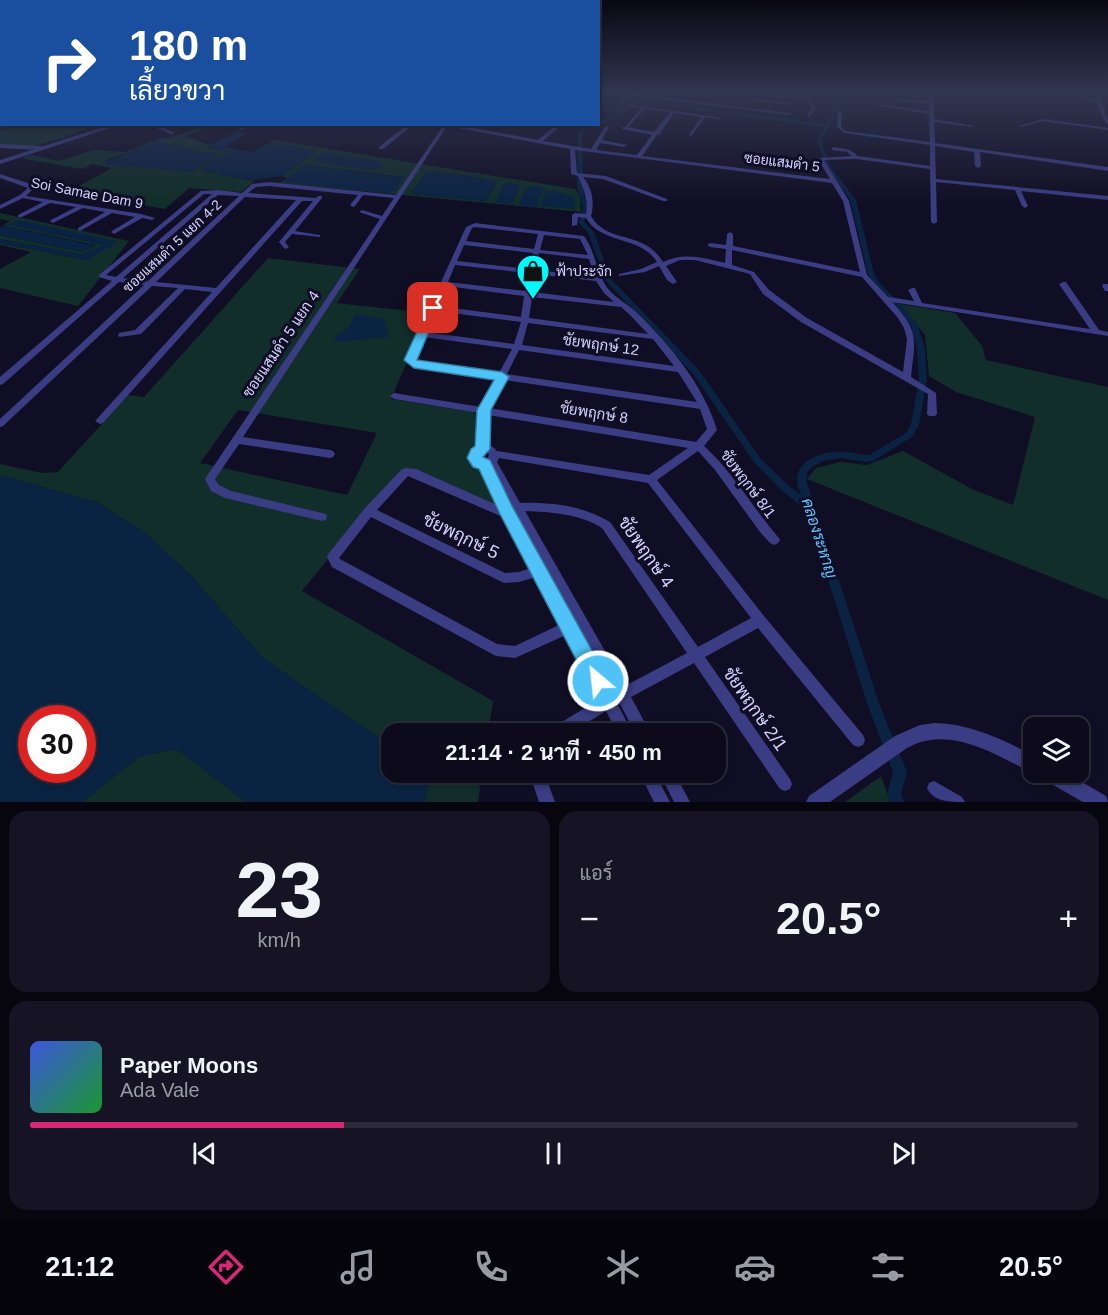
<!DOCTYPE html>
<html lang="th">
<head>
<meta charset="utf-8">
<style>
	body { margin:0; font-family:Helvetica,Sarabun,sans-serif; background:#151324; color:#f1f3f6; height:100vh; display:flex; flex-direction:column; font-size:22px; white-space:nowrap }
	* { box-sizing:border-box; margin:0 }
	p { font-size:20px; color:#9a9aa3 }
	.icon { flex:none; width:33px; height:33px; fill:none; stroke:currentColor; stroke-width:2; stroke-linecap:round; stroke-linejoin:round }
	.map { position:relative; height:802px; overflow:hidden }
	.sheet { display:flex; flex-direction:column; gap:9px; padding:9px; background:#07060f; flex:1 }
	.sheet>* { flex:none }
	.hud { position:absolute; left:0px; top:0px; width:600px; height:126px; box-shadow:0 3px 9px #0003,0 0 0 2px #2c2b3a; background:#1a4fa0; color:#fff; overflow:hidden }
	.fabs { position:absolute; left:1023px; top:717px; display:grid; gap:12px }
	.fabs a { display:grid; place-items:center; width:66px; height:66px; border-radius:12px; background:#0c0a1b; box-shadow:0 3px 9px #0003,0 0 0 2px #2c2b3a; font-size:30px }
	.speed { position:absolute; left:18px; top:705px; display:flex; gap:12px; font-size:30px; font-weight:700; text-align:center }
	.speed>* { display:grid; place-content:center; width:78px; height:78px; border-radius:50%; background:#0c0a1b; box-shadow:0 3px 9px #0003,0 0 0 2px #2c2b3a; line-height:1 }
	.speed .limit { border:9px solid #d22; background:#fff; color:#111 }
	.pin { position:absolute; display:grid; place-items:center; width:51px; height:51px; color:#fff; margin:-26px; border-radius:12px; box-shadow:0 3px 9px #0006 }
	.me { position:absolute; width:66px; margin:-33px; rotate:332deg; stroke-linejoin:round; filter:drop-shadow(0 0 4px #0008) }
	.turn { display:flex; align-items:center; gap:21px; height:126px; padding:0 30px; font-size:27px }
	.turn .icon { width:78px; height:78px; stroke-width:2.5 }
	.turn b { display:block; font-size:42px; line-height:51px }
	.big { font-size:45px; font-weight:700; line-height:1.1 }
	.sheet .widget { flex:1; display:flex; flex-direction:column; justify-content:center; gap:9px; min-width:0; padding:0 21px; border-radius:18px; background:#151324 }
	.sheet .dial { align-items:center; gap:0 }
	.dial b { font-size:78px; line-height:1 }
	.song { display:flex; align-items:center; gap:18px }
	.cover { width:72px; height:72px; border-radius:9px; background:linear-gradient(135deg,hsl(230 70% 55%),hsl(130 70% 35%)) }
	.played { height:6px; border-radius:3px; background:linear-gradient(90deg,#db2777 30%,#2c2b3a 30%) }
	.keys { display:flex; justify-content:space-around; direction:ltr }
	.heat { display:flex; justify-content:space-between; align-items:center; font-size:33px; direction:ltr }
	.sheet .tiles { flex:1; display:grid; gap:9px; grid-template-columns:1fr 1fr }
	.widget:last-child { grid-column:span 2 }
	.trip { position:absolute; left:381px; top:723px; width:345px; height:60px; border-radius:18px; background:#0c0a1b; box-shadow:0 3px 9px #0003,0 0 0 2px #2c2b3a; font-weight:700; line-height:60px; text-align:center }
	.menu { display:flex; height:96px; justify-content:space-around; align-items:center; background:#05040b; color:#9a9aa3 }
	.menu .icon { width:42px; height:42px }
	.menu .current { color:#db2777 }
	.menu b { font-size:27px; color:#f1f3f6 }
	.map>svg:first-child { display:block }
</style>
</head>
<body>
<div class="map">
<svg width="1108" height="802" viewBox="0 0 1108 802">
	<rect width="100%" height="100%" fill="#100e24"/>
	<path fill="#112e2a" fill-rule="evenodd" d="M20,125H95L65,137L24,149L0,148V131Z
		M208,125H217L184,136L206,144L217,143L208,147L229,152L207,164L206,172L255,181L241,192L189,188L165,209L66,193L112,168L92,164L82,169L21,158L32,155L59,161L93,150L125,152L161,138L166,139ZM158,141L194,151L218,154L192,172L105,161Z
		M274,140L575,189L580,196L581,212L279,183L287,178L282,176L316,151L269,143ZM305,165L403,177L284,182ZM429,171L494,180L496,183L486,201L413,194L412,192Z
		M0,213L129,241L78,306L0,288V269L31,252L0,245V243L87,260L104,245L82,255L0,239V235L83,252L95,245L4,226L0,228L10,221L0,219Z
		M268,258L360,269L337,303L428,313L391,399L473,412L478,416L472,456L477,468L484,471L499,507L408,468L401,470L302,591L493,701L488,733L392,734L391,746L264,659L192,577L143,531L96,502L0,475V464L42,473L58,472L128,395L144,397ZM385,328L388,337H335L348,329ZM238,410L377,433L347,495L200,463Z
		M900,304L955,313L982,346L986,360L1108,387V600L807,479L816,468L840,462L867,465L903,451L974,490L1013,505L1035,417L956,392L929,376L925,335Z
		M177,749L246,802H82L140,756Z
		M425,773H482L478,802H425L430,778Z
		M881,776L890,802H845Z"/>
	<path fill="#0a2342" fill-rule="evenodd" d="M241,130L246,134L224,147L253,152L269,143L317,151L282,176L252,180L201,171L207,164L228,152L207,146Z
		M158,141L194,151L219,154L192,172L109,165L103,163Z
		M325,153L378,161L382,163L380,168L373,170L313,162L318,156Z
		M305,165L404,177L394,191L388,193L283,182Z
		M429,171L494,180L496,183L486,201L413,194L412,192L426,172Z
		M510,183L520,186L513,202L505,204L496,202L503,184Z
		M534,186L543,188L537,207L521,206L519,204L526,188Z
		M545,191H558L573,197L575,209L541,206Z
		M16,221H23L116,241L115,244L87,260L0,243V239L82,255L103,245L9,225Z
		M3,226L96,246L83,252L0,235V228Z
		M355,314L384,319L389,337L338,342L334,337L348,329Z
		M0,475L96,502L143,531L192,577L264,659L391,746L392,772L425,773L430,778L425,802H246L177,749L140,756L82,802H0ZM32,718H82V770H32Z"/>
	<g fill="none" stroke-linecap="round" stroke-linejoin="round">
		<path fill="#0a2342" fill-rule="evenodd" d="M836,91H840L838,111L821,140L830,166L856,200L874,274L879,282L917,323L925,348L927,380L919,424L912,437L873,461L866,462L841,458L823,461L813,466L808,471L806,480L879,703L907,772L901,794L904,802H890L887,794L893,772L867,703L806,510L782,491L754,462L693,374L606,281L588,233L578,222L583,208L577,187L578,132L591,124H598V122C615,117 617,112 623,96H625L626,98L826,124L834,111ZM625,100L825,127L817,140L826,166L850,200L868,274L874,284L911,326L917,348L919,380L911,424L906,433L869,455C860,455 853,452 845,452C828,450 800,457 797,477C796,483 799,490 801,495L788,485L760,458L699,370L611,279L594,232L584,222L589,208L583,187L582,133C600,122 620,124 625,100Z"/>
		<path fill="#3a3d83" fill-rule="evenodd" d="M715,91H739L808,97L816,108L809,117L807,116L812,108L807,99Z
			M853,91H857V92L855,93Z
			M929,91H933V102L935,103L934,104V119L974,126L972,127L934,122L935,143L1108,167V171L980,152L981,166L978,168L975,166L974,152L935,146L936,179L1108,196V200L1021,191L1028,206L1025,208L1022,206L1015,190L936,182L937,222L934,224L931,222L930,169L857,159L824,160L849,201L867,275L888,297L914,301L908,290L912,288H915L922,303L1090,329L1059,284L1063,282H1066L1099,330L1108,332V336L892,302C920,333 915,338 911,377L936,393L937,414L935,416H929L927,414L928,394L801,322L763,294L750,274L695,260H680L666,266L677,282L673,284L667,280L659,266L645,272L619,276V274L641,269L657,262C640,235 602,245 586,218L578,217L577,225L572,226V215L575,213L586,214C589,199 583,188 578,176L571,174L570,149L447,126L243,437L330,450L333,451L335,454L333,457L330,458L239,444L215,479L219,485L231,491L326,514L327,517L326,520L322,521L225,498L211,491L205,479L380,219L359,212L362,210L382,216L394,198L363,195L355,206L353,207L350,205L358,195L269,186L256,187L248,193L316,198L318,196H322V198L295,231L320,235V237L292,234L285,242L289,247L286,249L284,248L279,242L313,201H302L103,423L100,424L95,421L212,292L185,289L141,334L119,337L118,335L119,333L135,330L178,288L152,286L3,426L0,427V419L144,285L119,282L3,384L0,385V377L112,281L99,277V275L201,191L218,190L242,193L252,184L269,182L396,195L443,126L440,124H453L538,140L557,124H563L543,141L591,149L605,127L607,126L609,127L602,140L627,145L624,147L600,143L596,150L637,155L652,135L622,129V127H625L641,108L627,106L629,104L722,118L720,119L705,117L691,136L689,135L701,117L674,113L659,135H657L642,156L830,179L818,159L819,158L852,156L847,152L832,150V148L834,147L850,150L858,156L930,166V145L845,133L837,127L838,111L840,110L842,111L841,127L846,131L930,142L929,114L879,106L867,101L869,100L880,104L929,111V104L892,100L894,99L929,101ZM645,109L670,112L654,132L628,127ZM575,150L832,183L843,201L860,272L733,246V234L730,232L727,234L726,245L710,243L707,245L710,247L726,249L725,263C703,258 685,252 663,262C643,229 608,245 591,216C595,202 592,188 583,177L603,179L663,201H667V199L606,176L577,173ZM204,194H212L116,277L106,275ZM218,195L239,196L148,281L123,278ZM245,197L296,200L216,288L156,282ZM732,250L862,277L898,318L904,328L907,339L903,372L807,318L769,290L754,272L732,265Z
			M1095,91H1099C1100,104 1108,113 1108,124L1106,123L1096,102L1080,99L1082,98L1096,99Z
			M630,93L789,113L791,114L789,115L628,95Z
			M598,99L605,100V101L603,102L598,101Z
			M756,99L789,103L791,104L789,105L754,101Z
			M0,113H2V116H0Z
			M1043,119L1108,128V130L1043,121L1021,127L1019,126Z
			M147,124H155L175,133L171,134Z
			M245,124H252L244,129H240V127Z
			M408,124H414L383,149H379V147Z
			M0,144L41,146L44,148L41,150L0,148Z
			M0,174L31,184L34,188L26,196L141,214L155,218L152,220L142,218L114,234L111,232L112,231L135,217L112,213L80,231L78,230V228L105,212L83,208L53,223L50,221L51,220L76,207L50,203L22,217H18V215L43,202L23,198L0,209V205L20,195L28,188L0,178Z
			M475,223L584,236C596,252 596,274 609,290C617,299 629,305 637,313C670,345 704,386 717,430L704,446C733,472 752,507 778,537L780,540L778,543L774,545L770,543L760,532L715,470L698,451L657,480L764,616L863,735L865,740L863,745L858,747L853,745L758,628L705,657L790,779L792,784L790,789L785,791L780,789L694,663L631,697L651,734H636L620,704L618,705L633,734H618L606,711L569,734H548L550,729L600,699L566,635L515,658L496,656L332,567L327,557L329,553L365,508L402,469L406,468L416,469L499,506L483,469C462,463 476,453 477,443C479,433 479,423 479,413L394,399L390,396L394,393L481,407L496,378L412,366L408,363L407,357L466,227ZM475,227L538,234L534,249L466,241L472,228ZM544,235L580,239L588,255L540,250ZM464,245L533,253L528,269L457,261ZM539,253L589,259L594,276L535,270ZM455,265L527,273L525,291L448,282ZM534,274L596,281L604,293L614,302L532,292ZM446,286L524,296L521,317L437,306ZM532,297L621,307L629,314L648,334L529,318ZM436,311L521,322L514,344L426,332ZM528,323L653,339L674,366L522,345ZM424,337L512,349L499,373L416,361L415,357ZM519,350L678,372L697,402L507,374ZM504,380L700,409L707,429L696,442L489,408ZM488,415L688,448L649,475L497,451L493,447L487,445ZM486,452L489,454L487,461H483L481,454ZM499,458L648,483L751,618L698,647L610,522C584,506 550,502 520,503L497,462ZM408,476L505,518L531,568L519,572L505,573L377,510ZM525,511C551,512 580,514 602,528L687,653L625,686ZM513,512H514L613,692L612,693ZM371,517L504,583L519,582L536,577L561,624L515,646L497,644L340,559L339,558Z
			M1103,284H1108V291H1105L1102,286Z
			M529,772H544L555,802H539Z
			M639,772H654L670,802H654Z
			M659,772H674L690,802H674Z
			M934,781L962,797L965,802C950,802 933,802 927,788L929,783Z"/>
		<path fill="#3a3d83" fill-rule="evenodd" d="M113,124H122L0,164V160Z
			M935,723C971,724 1002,739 1034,756V772H1036L1034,774L1028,771C992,752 947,725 907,748L830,802H806L809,796L895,736L920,725Z
			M1039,772H1065L1106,796L1108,802H1083L1041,778Z"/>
	</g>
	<linearGradient id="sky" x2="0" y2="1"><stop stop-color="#090814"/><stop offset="0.45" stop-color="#313650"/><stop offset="1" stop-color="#313650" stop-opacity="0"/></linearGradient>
	<rect width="1108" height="204" fill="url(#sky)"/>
	<path fill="#4fc3f7" stroke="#337fa1" stroke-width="1.5" d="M433,304L439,308L417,360L502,372L509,377L491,410L490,449L483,457L490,460L512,506L605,674L608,681L605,688L598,691L591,688L500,514L479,469L473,467L467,458L471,449L475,446L477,410L494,380L414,368L404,360L428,308Z"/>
	<defs>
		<g id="shop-pin" transform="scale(1.725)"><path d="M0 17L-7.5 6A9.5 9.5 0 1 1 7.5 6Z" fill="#01f9fc" stroke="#100e24"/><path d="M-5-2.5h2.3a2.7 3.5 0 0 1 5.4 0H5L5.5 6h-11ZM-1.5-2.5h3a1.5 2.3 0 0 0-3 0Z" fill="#111"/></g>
	</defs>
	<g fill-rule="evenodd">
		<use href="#shop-pin" x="533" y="271"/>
	</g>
	<g text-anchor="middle" stroke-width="6" stroke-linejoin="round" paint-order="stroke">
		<g font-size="14" fill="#d3d2ff" stroke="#100e24">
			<text transform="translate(782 162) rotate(7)" y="5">ซอยแสมดำ 5</text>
			<text transform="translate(87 193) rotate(11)" y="5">Soi Samae Dam 9</text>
			<text transform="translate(172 246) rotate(-43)" y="5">ซอยแสมดำ 5 แยก 4-2</text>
		</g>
		<g font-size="14" fill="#d3d2ff" stroke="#100e24" text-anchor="start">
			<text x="556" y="276">ฟ้าประจัก</text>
		</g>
		<g font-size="15" fill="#d3d2ff" stroke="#100e24">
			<text transform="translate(281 344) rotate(-56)" y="5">ซอยแสมดำ 5 แยก 4</text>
			<text transform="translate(601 345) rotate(8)" y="5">ชัยพฤกษ์ 12</text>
			<text transform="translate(594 413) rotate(9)" y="5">ชัยพฤกษ์ 8</text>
			<text transform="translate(748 484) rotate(53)" y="5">ชัยพฤกษ์ 8/1</text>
		</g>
		<g font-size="16" font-style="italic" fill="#60c4fe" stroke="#100e24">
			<text transform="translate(820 538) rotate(72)" y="6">คลองระหาญ</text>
		</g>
		<g font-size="18" fill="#d3d2ff" stroke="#100e24">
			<text transform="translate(461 536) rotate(26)" y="6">ชัยพฤกษ์ 5</text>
			<text transform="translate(646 552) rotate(55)" y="6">ชัยพฤกษ์ 4</text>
			<text transform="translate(755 709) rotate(55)" y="6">ชัยพฤกษ์ 2/1</text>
		</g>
	</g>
</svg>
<div class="fabs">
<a><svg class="icon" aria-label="layers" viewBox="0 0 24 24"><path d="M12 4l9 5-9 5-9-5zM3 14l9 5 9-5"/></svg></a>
</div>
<div class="speed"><div class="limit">30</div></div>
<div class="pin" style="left:433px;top:308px;background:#d93025"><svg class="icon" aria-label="arrive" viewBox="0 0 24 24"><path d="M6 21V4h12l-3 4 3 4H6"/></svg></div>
<svg class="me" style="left:598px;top:681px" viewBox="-20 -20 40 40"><circle r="17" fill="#4fc3f7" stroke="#fff" stroke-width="3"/><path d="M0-11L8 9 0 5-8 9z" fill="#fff"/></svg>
<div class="trip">21:14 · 2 นาที · 450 m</div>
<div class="hud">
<div class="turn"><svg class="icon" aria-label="right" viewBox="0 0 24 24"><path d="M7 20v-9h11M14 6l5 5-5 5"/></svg><div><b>180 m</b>เลี้ยวขวา</div></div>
</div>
</div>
<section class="sheet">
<div class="tiles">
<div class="widget dial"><b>23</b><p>km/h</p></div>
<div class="widget"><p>แอร์</p>
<div class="heat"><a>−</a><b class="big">20.5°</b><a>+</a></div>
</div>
<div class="widget">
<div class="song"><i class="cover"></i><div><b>Paper Moons</b><p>Ada Vale</p></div></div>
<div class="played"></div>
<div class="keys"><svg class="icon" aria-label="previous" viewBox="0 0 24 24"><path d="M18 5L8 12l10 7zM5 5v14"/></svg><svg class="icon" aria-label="pause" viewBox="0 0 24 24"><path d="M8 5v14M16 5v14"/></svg><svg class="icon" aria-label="next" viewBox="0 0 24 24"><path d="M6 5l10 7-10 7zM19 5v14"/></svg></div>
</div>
</div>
</section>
<nav class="menu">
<b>21:12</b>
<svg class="icon current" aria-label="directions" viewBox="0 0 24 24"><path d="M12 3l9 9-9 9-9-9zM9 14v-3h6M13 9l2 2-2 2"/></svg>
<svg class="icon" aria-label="music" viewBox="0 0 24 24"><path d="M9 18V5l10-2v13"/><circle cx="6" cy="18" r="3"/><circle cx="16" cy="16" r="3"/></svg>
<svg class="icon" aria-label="phone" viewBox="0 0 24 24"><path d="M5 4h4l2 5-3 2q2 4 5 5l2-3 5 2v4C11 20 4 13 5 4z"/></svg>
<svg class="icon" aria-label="climate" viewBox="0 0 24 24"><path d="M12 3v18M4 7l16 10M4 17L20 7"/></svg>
<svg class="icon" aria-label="car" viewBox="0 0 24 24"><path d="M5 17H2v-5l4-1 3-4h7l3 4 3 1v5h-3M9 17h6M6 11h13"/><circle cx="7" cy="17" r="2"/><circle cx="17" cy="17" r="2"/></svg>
<svg class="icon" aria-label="filters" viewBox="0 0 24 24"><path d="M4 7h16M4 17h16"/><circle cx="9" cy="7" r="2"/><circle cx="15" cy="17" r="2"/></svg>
<b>20.5°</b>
</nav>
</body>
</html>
